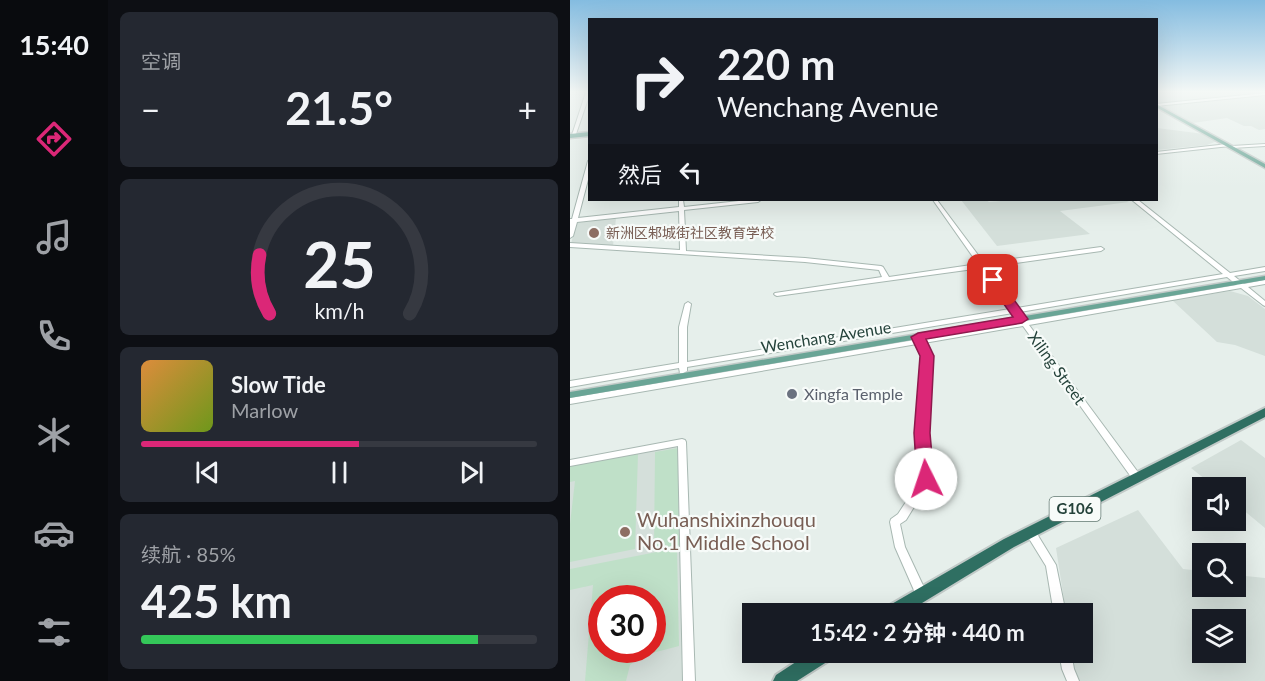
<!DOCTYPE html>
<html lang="zh">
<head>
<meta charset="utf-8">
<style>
	body { margin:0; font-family:Lato,"Noto Sans SC",sans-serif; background:#242831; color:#f1f3f6; height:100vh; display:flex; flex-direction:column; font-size:22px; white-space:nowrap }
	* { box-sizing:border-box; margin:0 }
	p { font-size:20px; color:#9ea1a6 }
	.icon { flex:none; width:33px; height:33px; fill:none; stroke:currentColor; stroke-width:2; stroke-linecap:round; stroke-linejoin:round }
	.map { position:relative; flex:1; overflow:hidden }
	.drawer { display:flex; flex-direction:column; gap:12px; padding:12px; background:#0d0f14; width:462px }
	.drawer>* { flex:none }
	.guide { position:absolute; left:18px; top:18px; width:570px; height:183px; border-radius:0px; box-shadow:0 6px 24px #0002; background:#171b24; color:#f1f3f6; overflow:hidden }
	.controls { position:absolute; left:622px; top:477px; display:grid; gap:12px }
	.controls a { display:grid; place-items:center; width:54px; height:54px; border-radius:0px; background:#171b24; box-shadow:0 6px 24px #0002; font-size:30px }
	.speed { position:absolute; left:18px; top:585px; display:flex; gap:12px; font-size:30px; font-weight:700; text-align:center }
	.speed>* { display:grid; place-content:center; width:78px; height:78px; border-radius:50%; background:#171b24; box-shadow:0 6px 24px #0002; line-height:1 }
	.speed .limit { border:9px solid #d22; background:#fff; color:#111 }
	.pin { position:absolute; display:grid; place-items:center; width:51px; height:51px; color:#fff; margin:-26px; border-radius:12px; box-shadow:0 3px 9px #0006 }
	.me { position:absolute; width:66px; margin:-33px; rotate:356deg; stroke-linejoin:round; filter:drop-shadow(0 0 4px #0008) }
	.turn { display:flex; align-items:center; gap:21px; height:126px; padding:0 30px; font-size:27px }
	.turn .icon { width:78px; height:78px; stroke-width:2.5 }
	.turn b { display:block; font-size:42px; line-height:51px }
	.then { display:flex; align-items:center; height:57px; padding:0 30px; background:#0003; gap:12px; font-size:22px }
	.big { font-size:45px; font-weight:700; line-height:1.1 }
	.drawer .widget { flex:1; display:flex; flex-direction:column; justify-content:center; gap:9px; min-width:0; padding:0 21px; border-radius:9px; background:#242831 }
	.drawer .dial { align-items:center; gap:0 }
	.dial svg { height:156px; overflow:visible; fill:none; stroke:#363941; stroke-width:7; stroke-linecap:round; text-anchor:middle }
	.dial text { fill:#f1f3f6; stroke:none }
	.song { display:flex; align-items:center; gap:18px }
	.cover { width:72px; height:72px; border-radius:9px; background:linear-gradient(135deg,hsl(30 70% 55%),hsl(80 70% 35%)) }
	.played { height:6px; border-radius:3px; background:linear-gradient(90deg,#db2777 55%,#363941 55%) }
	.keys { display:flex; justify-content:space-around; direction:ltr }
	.heat { display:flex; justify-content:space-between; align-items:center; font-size:33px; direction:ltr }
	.charge { height:9px; border-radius:4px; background:linear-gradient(90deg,#34c759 85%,#363941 0) }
	.trip { position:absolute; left:172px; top:603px; width:351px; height:60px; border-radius:0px; background:#171b24; box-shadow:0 6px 24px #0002; font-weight:700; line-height:60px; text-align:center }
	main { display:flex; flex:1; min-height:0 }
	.menu { display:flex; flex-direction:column; width:108px; justify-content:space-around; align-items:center; background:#090b0e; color:#9ea1a6 }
	.menu .icon { width:42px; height:42px }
	.menu .on { color:#db2777 }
	.menu b { font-size:27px; color:#f1f3f6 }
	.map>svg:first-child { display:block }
</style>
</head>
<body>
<main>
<nav class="menu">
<b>15:40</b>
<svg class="icon on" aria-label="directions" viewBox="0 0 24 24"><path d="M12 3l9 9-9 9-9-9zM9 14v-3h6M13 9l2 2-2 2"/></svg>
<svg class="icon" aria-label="music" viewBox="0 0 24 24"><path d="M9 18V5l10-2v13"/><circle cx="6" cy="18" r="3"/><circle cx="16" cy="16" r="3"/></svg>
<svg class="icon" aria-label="phone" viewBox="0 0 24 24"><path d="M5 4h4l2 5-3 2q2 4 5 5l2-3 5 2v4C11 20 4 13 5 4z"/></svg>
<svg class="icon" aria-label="climate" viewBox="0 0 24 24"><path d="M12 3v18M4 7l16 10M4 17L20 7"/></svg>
<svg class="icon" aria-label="car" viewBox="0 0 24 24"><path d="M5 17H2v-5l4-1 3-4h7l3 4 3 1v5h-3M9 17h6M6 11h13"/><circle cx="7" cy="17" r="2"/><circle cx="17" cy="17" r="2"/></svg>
<svg class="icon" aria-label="filters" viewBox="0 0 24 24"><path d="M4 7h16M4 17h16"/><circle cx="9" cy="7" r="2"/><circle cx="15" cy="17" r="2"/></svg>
</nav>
<section class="drawer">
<div class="widget"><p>空调</p>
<div class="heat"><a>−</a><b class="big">21.5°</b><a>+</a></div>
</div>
<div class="widget dial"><svg viewBox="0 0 100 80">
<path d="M14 69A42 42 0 1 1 86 69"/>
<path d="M14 69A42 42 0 0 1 9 39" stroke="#db2777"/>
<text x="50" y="56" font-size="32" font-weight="700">25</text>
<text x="50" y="72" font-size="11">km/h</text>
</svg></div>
<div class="widget">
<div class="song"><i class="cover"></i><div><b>Slow Tide</b><p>Marlow</p></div></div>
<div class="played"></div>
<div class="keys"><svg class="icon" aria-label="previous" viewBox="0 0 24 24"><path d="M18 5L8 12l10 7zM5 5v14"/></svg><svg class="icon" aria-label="pause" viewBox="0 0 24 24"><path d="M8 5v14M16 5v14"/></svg><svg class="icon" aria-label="next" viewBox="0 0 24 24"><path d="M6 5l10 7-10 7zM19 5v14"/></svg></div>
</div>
<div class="widget"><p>续航 · 85%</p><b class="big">425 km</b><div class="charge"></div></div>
</section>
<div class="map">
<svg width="695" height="681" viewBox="0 0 695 681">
	<rect width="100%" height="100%" fill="#e6efeb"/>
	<path fill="#d4dfda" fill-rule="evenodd" d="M587,92H694L695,93L588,104Z
		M695,95V129L689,130L681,126H674L657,118L623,123L592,106Z
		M587,128L634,134L647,141L637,145L587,150Z
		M391,200H416L419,202L443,200H555L559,202L490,211L520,234L427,246Z
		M46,218L43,246L1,244L6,223Z
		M660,291L678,296L695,309V356L665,345L647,342L602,300Z
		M671,440L695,458V528L666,504V488L645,487L621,468Z
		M110,444L112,681H0V465ZM32,598H82V650H32Z
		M568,510L613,569L633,571V586H666V575L695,578V681H509L506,678L502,653L513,652V614L496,613L486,548ZM633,620H666V652H633Z"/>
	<path fill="#bfe0c8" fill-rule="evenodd" d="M108,448L109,545L84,549L85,452Z
		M68,454L65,549L0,562V524L5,481L0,482V466Z
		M107,548L109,646L71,656L60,665L56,681H15L23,585L0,590V569ZM32,598H82V650H32Z"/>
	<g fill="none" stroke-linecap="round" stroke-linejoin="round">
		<g stroke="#a8b8b2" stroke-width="2">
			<path id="minor" d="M16,92H20V93L6,134L2,135Z
				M695,93V95L586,106V104Z
				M658,144L660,145V146L586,154V152Z
				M695,144V146L662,148L660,147L662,146Z
				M20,160V172L8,218L109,207V200H113L114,207L178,200H191L188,202L114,210L116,251L235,258L311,266L313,267L319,277L408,264L363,200H367L414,263L531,247L534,249L531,251L417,267L447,308L653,274L562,200H568L660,273L695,267V271L664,276L674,284L695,280V284L678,287L695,301V306L693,305L671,288L459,325L570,475L572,478L570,481L567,482L564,481L453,326L354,343L361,356L356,433L361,479L336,520L330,524L335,547L357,594L355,597L351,599L347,597L325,547L320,522L321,519L328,514L351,479L348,433L353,356L347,344L0,404V398L345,340V336H348L352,338L450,322L443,313L117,367V371L113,373H110L109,368L0,387V381L109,363V327L115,304L118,302L121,304L117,327V362L440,309L411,268L207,296L205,295L204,294L205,293L312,277L309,270L235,262L0,247V243L110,250L109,211L7,222L3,236L0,238V219H2L18,161ZM657,277L667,285L456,321L450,312Z
				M112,439L115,440L116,442L125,681H113L108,446L0,466V460Z
				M460,528L464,529L486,565L496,614H484L476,566L455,532L456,529Z
				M489,652H501L504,669L509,681H497L492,669Z"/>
		</g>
		<g stroke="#c2cac8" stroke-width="3">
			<path id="major" d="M586,104L695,164V168L586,107Z
				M20,132V136L0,138V134Z
				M695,276V280L0,398V392Z"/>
		</g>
		<g stroke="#c2cac8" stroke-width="4">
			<path id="highway" d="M695,408V417L444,547L334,614H311L313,609L434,539Z
				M241,652H265L263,658L227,681H203L206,675Z"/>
		</g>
		<use href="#minor" fill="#fff" fill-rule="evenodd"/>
		<use href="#major" fill="#6aa596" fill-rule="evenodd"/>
		<use href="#highway" fill="#2f6f62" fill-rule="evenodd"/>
	</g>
	<linearGradient id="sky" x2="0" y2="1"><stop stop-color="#84bce0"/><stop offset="0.49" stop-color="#f4f8f6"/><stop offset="1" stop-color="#f4f8f6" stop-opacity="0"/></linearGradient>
	<rect width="695" height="187" fill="url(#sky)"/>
	<path fill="#db2777" stroke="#8e194d" stroke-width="1.5" d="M423,277L428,278L458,319L452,323L356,339L364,356L360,433L364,479L362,484L356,486L349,484L347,479L344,433L350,356L341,337L348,333L443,317L417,280Z"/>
	<g fill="#8d6e63" stroke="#f7fbf9" stroke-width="2">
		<circle cx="24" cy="233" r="6"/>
		<circle cx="55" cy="532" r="6"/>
	</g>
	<circle fill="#6b7280" stroke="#f7fbf9" stroke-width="2" cx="222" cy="394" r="6"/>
	<g text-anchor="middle" stroke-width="4.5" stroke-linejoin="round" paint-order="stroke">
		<g font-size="14" fill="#785e54" stroke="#f7fbf9" text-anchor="start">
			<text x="36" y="238">新洲区邾城街社区教育学校</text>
		</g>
		<rect fill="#f7fbf9" stroke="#637a73" stroke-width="1.5" x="479.5" y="497" width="51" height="24" rx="4.5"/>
		<g font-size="15" font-weight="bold" fill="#24423a">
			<text x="505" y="514">G106</text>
		</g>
		<g font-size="16" fill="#24423a" stroke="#f7fbf9">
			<text transform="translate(256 337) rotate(-9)" y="6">Wenchang Avenue</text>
			<text transform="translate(487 368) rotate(54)" y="6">Xiling Street</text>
		</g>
		<g font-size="16" fill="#5b616d" stroke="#f7fbf9" text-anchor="start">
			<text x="234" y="400">Xingfa Temple</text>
		</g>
		<g font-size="20" fill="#785e54" stroke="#f7fbf9" text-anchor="start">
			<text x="67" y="527">Wuhanshixinzhouqu<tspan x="67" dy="23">No.1 Middle School</tspan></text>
		</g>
	</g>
</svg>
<div class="controls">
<a><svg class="icon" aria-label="sound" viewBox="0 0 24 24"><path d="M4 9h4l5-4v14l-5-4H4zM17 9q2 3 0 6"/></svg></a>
<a><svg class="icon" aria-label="search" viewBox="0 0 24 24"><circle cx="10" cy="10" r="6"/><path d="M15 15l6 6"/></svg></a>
<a><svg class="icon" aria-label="layers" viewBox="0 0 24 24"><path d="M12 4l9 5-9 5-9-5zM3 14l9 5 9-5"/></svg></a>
</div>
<div class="speed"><div class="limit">30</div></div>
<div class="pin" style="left:423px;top:280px;background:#d93025"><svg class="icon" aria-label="arrive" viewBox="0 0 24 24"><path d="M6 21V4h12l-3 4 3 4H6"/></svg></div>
<svg class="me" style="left:356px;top:479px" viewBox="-20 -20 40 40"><circle r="19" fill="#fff"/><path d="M0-13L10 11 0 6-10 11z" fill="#db2777"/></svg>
<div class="trip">15:42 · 2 分钟 · 440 m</div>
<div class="guide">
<div class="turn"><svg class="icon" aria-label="right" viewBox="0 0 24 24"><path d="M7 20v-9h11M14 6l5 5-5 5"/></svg><div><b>220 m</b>Wenchang Avenue</div></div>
<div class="then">然后<svg class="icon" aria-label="left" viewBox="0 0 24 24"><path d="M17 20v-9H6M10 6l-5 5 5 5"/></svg></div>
</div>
</div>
</main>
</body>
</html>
